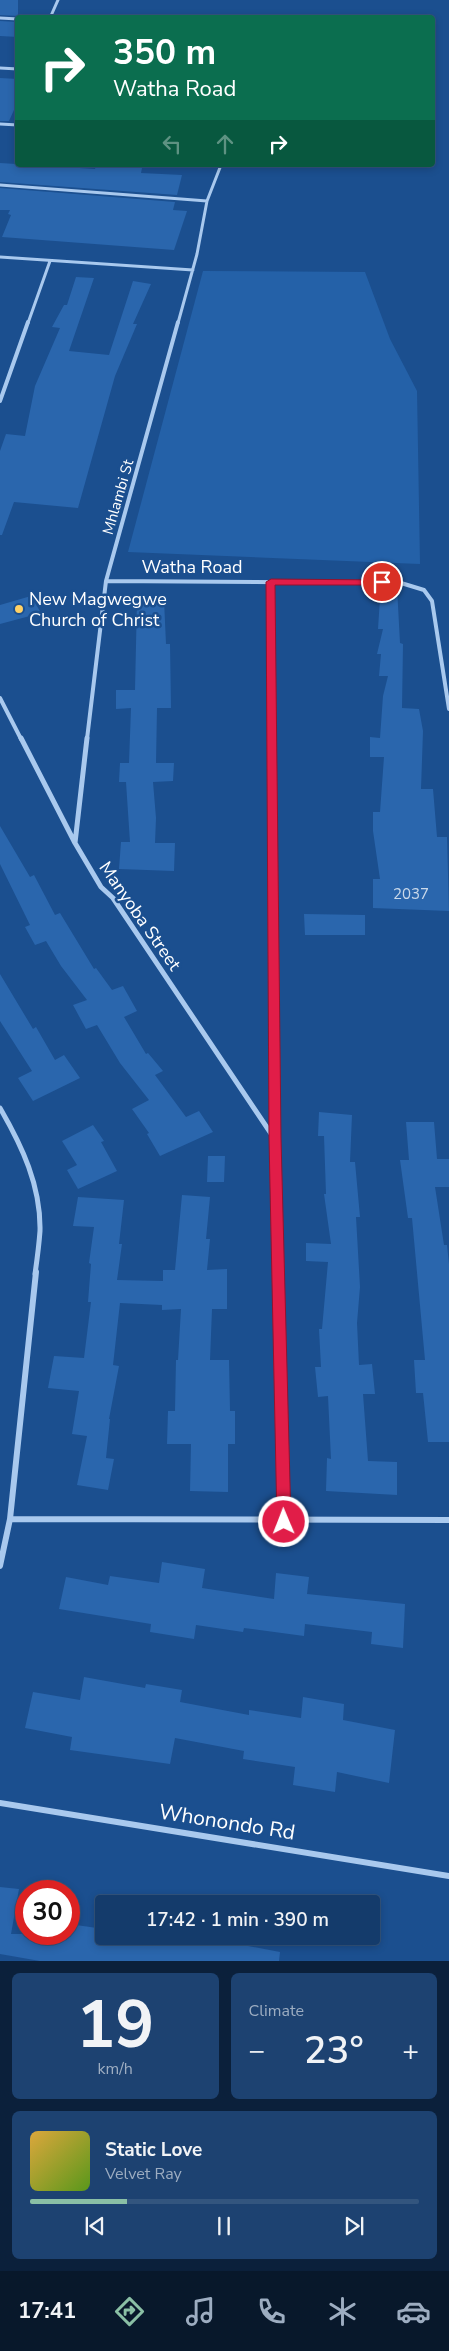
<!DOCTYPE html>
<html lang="en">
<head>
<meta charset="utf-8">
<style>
	body { margin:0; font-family:"Nunito Sans",sans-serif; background:#1d4271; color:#f1f3f6; height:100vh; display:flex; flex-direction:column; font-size:19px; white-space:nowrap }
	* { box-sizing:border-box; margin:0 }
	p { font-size:16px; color:#9dadc1 }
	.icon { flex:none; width:28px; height:28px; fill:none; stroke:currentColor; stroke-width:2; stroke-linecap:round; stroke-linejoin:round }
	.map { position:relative; height:1961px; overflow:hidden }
	.side { display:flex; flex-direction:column; gap:12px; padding:12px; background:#0b203b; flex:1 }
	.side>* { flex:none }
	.guide { position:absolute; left:15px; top:15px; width:420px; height:152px; border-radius:5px; box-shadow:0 2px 8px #0003,0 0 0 1px #33557e; background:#0b6e4f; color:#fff; overflow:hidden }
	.speed { position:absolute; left:15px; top:1880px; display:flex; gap:10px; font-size:25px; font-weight:700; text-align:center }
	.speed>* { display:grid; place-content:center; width:65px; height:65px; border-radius:50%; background:#143b6b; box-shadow:0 2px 8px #0003,0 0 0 1px #33557e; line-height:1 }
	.speed .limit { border:8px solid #d22; background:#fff; color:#111 }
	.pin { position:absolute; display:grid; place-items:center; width:42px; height:42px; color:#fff; margin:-21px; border:2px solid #fff; border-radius:50%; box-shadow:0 1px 5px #0007 }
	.me { position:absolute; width:55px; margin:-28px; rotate:359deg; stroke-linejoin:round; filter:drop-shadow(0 0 4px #0008) }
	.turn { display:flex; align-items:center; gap:18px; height:105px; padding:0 15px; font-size:22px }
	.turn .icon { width:65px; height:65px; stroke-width:2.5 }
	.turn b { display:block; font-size:35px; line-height:42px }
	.lanes { display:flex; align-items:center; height:48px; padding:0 15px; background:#0003; justify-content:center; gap:25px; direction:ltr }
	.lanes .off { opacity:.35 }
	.big { font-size:38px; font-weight:600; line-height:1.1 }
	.side .tile { flex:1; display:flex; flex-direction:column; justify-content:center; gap:8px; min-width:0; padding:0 18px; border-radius:8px; background:#1d4271 }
	.side .dial { align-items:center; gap:0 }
	.dial b { font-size:65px; line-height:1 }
	.song { display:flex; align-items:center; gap:15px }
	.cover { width:60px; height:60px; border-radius:8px; background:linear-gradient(135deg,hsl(40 70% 55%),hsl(90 70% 35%)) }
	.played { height:5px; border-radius:2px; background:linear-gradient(90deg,#8abfa5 25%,#33557e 25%) }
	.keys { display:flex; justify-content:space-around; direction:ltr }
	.heat { display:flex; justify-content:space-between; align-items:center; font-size:28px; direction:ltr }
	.side .tiles { flex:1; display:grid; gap:12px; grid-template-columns:1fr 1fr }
	.tile:last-child { grid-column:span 2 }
	.trip { position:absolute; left:95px; top:1895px; width:285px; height:50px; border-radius:5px; background:#143b6b; box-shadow:0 2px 8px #0003,0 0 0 1px #33557e; font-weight:600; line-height:50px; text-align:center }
	.menu { display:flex; height:80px; justify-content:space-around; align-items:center; background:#08182b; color:#9dadc1 }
	.menu .icon { width:35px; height:35px }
	.menu .active { color:#8abfa5 }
	.menu b { font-size:22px; color:#f1f3f6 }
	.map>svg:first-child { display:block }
</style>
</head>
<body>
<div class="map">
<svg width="449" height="1961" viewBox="0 0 449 1961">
	<rect width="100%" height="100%" fill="#1b4f8f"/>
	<path fill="#2461a8" d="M203,271L365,272L390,339L417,391L420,564L128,552Z"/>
	<path fill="#2a66ad" d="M0,0H18V16L0,15Z
		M0,21L18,22V37L0,36Z
		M0,78L18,79V101L9,121H0Z
		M0,163L95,169L96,166L142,168L141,173L182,175L177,195L0,182Z
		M0,188L175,202L173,210L187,211L174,250L2,237L11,215L8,214L10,210H0Z
		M76,277L94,278L69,351L109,355L133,281L151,284L133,324H137L115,376L78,508L14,502L2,535H0V451L6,434L25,436L35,386L60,328L52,327L64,305H67Z
		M393,587H397L400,643L403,644L402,708L419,709L423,731L421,789H433L437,837H447L449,911L373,908V879H380L373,831V812H380L384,757H370V737L380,738L383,696L388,676H379L381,654H377L383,629H378L380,598L390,599Z
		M31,596L41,613L0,624V605Z
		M137,600H164L166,644H170L171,708H157L156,763H174L173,781L153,782L156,818L155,843H175L174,871L119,869L121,842H130L126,782H119L120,763H129L131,708L116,709V690H135Z
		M0,826L30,877L34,875L55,915L60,913L94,969L96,968L112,990L123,986L137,1011L124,1017L146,1054L148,1053L163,1071L155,1075L186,1117L199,1111L213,1132L160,1156L147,1134L149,1133L132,1109L149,1100L120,1063L97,1025L86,1029L73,1005L87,1000L61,966L46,941L35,945L25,927L30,925L0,864Z
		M304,914L365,915V935H305Z
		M0,974L33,1029L36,1027L55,1060L64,1055L80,1078L33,1101L18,1078L32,1071L0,1021Z
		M319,1112L352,1115L350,1162H355L360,1217H356L360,1287L357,1323L359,1365L372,1364L375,1394H363L368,1461L397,1462V1495L326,1491L327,1458L331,1459L328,1396L318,1397L315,1367H321L319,1329H322L328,1262L306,1261V1243L331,1244L324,1194H326L324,1136H318Z
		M406,1122H434L437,1159H449V1187H435L444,1245H447L449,1264V1442H428L423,1393H416L414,1360H425L412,1218H408L400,1160H409Z
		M93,1125L104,1141L101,1142L117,1171L78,1189L67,1170L77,1165L62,1141Z
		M208,1156H225L224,1182H207Z
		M182,1195L210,1197L206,1239H210L207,1270L227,1269V1309H212L210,1360H229L230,1411H235V1444H228V1492L190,1491L191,1444H167L168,1411H175L176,1360H178L181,1309L162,1310V1305L120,1303L113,1365L119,1366L109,1419H110L106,1458L114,1459L108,1490L77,1485L87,1436L72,1434L79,1391L48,1388L54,1356L84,1358L91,1302H88L91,1264L89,1263L94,1227L73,1226L78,1197L124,1200L119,1244H122L117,1280L163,1281V1270H175Z
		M162,1562L205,1569L202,1588L274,1599L276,1573L309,1577L307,1594L405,1604L403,1648L371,1644L372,1632L305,1624L304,1636L244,1628L243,1632L196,1625L194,1639L150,1632L151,1624L59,1609L66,1577L108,1585L110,1576L159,1583Z
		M84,1677L145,1688L146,1684L182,1690L180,1702L249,1715V1710L301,1718L303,1697L344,1704L343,1720L395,1730L389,1783L337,1772L335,1792L293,1785L295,1767L243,1759L244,1751L175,1738L170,1764L70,1750L72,1737L25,1728L33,1692L80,1700Z
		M0,1887L19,1889L11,1934H69V1924L104,1929V1936H152L211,1944V1939L280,1952L279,1961H40L0,1954Z"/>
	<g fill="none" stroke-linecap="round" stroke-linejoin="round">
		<path stroke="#a9c9ee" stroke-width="3" d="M0,18L18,19
			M50,18L58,0
			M0,68L18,69
			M0,124L18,125
			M0,185L207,201
			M0,257L193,270
			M28,323L50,261
			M178,323L197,254L207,201L221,165"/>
		<path stroke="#a9c9ee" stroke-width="4" d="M0,401L28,322
			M106,581L401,583L424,590L432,601L449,709
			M271,582L272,739
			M0,698L21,739
			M87,739L106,581L178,322"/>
		<path stroke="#a9c9ee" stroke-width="5" d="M21,738L75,843L101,887L113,898L274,1138
			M272,738L275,1138L278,1274
			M75,843L87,738
			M0,1108C22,1146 41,1186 40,1231C39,1245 37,1260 35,1274"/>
		<path stroke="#a9c9ee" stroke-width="6" d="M278,1272L284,1521
			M10,1519L449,1520
			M0,1566L10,1519L36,1272
			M0,1803L449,1876"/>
	</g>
	<path fill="#e11d48" stroke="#92132f" d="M271,579L382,580L387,582L382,585H275L281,1138L291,1522L289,1527L284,1529L279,1527L277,1522L269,1138L266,582Z"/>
	<circle fill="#ffd166" stroke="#1b4f8f" stroke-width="2" cx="19" cy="609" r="5"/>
	<g text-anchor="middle" stroke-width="5" stroke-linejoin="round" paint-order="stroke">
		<g font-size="15" fill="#fff" stroke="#1b4f8f">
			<text transform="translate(118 497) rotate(-74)" y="5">Mhlambi St</text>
		</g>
		<g font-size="15" fill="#cad9ea">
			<text x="411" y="899">2037</text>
		</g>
		<g font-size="18" fill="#fff" stroke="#1b4f8f">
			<text x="192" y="573">Watha Road</text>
			<text transform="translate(140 916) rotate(55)" y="6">Manyoba Street</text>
		</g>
		<g font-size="18" fill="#fff" stroke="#1b4f8f" text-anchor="start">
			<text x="29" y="605">New Magwegwe<tspan x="29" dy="21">Church of Christ</tspan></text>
		</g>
		<g font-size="21" fill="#fff" stroke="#1b4f8f">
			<text transform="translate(227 1822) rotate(9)" y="7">Whonondo Rd</text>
		</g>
	</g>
</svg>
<div class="speed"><div class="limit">30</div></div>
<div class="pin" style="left:382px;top:582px;background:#d93025"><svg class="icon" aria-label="arrive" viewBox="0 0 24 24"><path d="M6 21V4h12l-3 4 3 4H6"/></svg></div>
<svg class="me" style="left:284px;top:1522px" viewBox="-20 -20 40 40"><circle r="17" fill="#e11d48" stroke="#fff" stroke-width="3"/><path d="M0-11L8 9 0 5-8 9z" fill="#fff"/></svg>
<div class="trip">17:42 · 1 min · 390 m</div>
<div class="guide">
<div class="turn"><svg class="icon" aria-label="right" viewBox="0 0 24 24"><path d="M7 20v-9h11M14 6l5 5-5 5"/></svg><div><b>350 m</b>Watha Road</div></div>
<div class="lanes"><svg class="icon off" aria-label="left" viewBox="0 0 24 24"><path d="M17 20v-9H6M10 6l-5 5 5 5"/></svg><svg class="icon off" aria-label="ahead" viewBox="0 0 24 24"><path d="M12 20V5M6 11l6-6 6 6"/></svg><svg class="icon" aria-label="right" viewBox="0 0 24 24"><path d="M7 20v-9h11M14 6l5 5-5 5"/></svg></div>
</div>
</div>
<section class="side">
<div class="tiles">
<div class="tile dial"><b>19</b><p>km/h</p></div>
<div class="tile"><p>Climate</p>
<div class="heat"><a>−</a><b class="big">23°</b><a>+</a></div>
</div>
<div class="tile">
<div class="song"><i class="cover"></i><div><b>Static Love</b><p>Velvet Ray</p></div></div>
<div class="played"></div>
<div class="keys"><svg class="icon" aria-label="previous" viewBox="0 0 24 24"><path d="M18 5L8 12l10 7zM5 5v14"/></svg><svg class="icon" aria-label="pause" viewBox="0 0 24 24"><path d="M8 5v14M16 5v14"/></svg><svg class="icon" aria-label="next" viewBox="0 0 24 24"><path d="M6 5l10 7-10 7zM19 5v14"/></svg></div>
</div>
</div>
</section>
<nav class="menu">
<b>17:41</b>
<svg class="icon active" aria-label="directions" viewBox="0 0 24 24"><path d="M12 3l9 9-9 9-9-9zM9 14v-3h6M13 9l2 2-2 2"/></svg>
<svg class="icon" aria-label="music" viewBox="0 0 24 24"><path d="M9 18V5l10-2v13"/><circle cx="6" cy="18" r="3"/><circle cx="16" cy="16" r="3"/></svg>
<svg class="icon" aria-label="phone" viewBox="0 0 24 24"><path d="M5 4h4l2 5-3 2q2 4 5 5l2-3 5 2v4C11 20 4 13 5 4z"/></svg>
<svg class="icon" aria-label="climate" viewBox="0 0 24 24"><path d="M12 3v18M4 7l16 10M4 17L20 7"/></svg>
<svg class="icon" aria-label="car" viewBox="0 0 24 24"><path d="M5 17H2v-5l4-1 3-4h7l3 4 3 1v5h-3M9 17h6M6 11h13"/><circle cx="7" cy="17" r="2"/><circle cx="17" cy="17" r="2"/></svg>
</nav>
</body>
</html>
